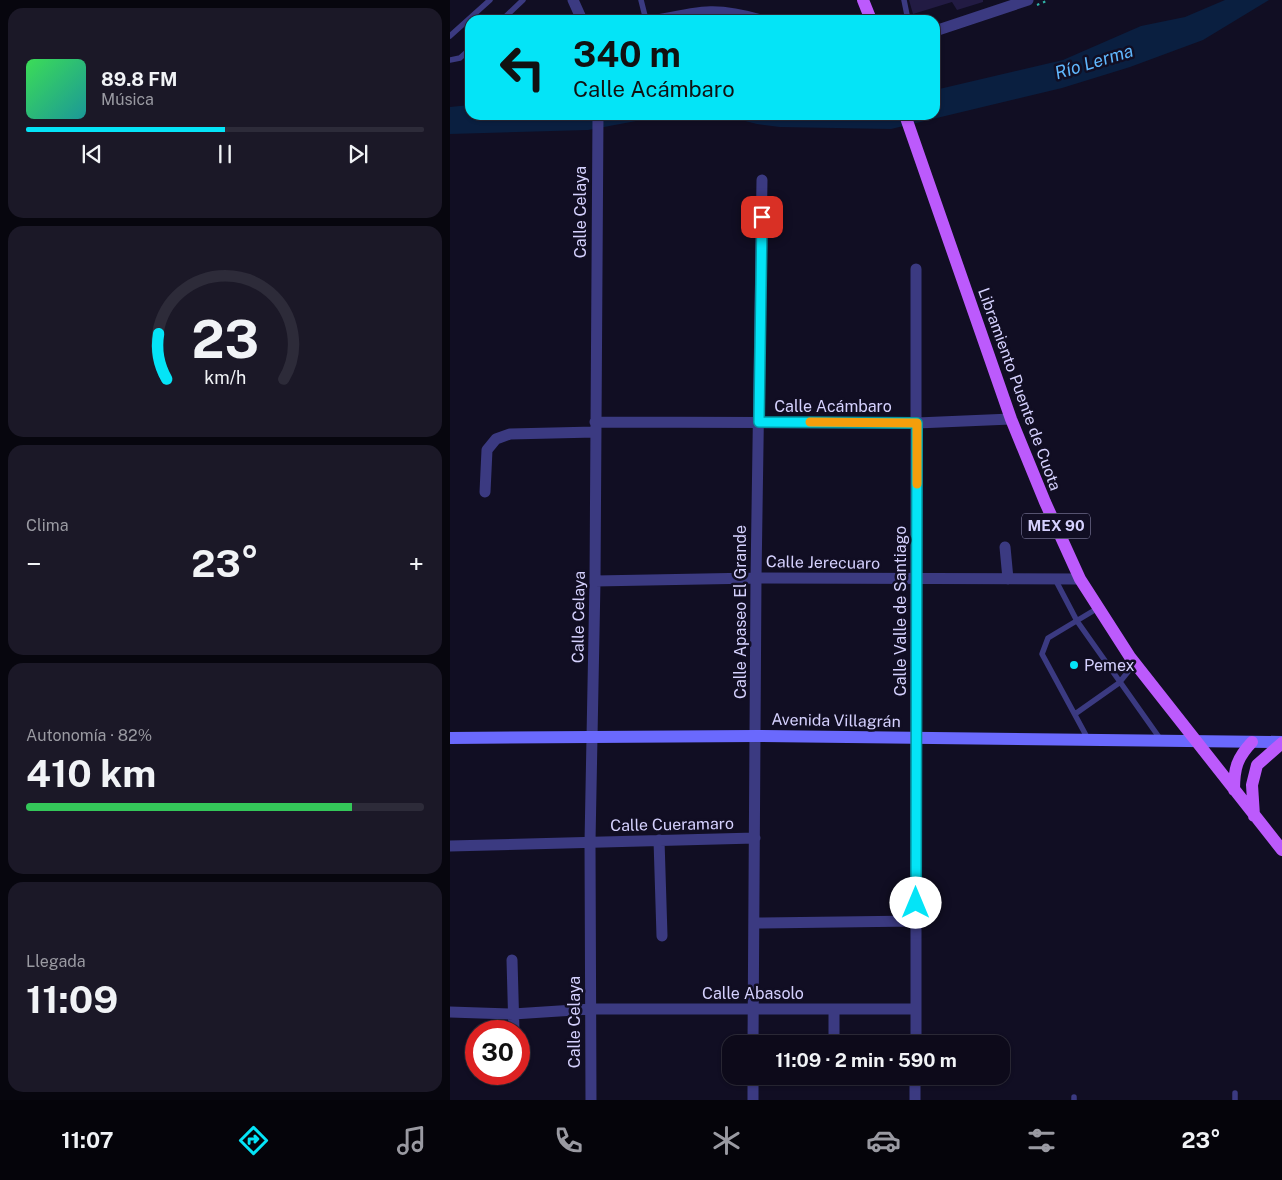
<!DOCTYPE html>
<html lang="es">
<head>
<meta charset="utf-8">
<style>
	body { margin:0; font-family:"Public Sans",sans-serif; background:#1b1827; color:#f1f3f6; height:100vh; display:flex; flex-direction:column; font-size:19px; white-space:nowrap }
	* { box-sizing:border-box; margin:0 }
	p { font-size:16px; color:#9a9aa2 }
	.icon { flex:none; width:28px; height:28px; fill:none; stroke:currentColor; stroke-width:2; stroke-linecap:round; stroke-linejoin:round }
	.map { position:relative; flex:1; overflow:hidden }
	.details { display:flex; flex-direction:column; gap:8px; padding:8px; background:#07060e; width:450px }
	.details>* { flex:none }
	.guide { position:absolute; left:15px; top:15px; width:475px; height:105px; border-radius:15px; box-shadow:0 1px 4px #0004,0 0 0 1px #2d2b39; background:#04e4f7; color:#111; overflow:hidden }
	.speed { position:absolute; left:15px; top:1020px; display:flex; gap:10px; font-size:25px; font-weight:700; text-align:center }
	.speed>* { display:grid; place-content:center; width:65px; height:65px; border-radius:50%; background:#0d0a1a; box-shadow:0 1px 4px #0004,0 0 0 1px #2d2b39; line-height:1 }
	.speed .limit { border:8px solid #d22; background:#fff; color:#111 }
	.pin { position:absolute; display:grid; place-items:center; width:42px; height:42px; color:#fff; margin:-21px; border-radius:10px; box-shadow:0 2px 8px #0006 }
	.me { position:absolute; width:55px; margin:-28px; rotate:0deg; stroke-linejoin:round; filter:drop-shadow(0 0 4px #0008) }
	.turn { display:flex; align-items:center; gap:18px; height:105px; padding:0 25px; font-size:22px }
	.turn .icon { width:65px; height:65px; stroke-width:2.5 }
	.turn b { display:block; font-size:35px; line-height:42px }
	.big { font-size:38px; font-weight:700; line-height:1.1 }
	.details .card { flex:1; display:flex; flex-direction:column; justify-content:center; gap:8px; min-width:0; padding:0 18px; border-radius:15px; background:#1b1827 }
	.details .dial { align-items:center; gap:0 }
	.dial svg { height:130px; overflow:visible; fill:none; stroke:#2d2b39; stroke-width:7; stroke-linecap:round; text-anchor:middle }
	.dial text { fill:#f1f3f6; stroke:none }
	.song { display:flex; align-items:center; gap:15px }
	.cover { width:60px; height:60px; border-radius:8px; background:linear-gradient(135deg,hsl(130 70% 55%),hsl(180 70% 35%)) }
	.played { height:5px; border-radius:2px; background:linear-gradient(90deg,#04e4f7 50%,#2d2b39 50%) }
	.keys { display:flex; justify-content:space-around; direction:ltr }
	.heat { display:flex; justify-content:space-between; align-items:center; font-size:28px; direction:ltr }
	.charge { height:8px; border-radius:4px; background:linear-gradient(90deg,#34c759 82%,#2d2b39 0) }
	.trip { position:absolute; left:272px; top:1035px; width:288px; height:50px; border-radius:15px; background:#0d0a1a; box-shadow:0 1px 4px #0004,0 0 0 1px #2d2b39; font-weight:700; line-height:50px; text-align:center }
	.menu { display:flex; height:80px; justify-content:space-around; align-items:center; background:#05040a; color:#9a9aa2 }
	.menu .icon { width:35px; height:35px }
	.menu .current { color:#04e4f7 }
	.menu b { font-size:22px; color:#f1f3f6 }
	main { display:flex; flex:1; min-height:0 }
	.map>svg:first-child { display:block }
</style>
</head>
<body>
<main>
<section class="details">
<div class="card">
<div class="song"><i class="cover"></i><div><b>89.8 FM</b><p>Música</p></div></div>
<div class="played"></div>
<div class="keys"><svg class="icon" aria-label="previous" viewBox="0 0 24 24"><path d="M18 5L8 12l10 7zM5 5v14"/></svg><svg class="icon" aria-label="pause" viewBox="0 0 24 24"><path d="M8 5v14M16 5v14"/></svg><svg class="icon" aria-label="next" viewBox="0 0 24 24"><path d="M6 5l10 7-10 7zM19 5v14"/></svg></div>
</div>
<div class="card dial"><svg viewBox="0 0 100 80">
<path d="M14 69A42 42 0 1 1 86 69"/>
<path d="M14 69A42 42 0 0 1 9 41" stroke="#04e4f7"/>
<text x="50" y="56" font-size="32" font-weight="700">23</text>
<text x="50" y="72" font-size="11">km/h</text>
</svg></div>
<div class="card"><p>Clima</p>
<div class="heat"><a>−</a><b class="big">23°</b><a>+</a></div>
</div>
<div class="card"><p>Autonomía · 82%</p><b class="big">410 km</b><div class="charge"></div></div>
<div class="card"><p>Llegada</p><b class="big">11:09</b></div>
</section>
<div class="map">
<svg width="832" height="1100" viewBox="0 0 832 1100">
	<rect width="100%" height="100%" fill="#110e23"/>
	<path fill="#0a1f40" d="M775,0H819L753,40L680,67L612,88L441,129L330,127L307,124L271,115H485V90L613,60L691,26L735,17Z
		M20,105V115H218L138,130L0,134V107Z"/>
	<path fill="#221b43" d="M459,0H533V2L507,10L502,2L463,14Z"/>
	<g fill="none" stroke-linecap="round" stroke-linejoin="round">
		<path stroke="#30b3a8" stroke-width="2" stroke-dasharray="2.5 4" stroke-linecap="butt" d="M587,5L599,0"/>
		<path stroke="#3b3a81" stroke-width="5.5" d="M191,0L196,20
			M454,0L458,20
			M52,20L73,0
			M0,36L40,0
			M0,60L10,58L20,49
			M605,579L627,621L711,740
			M625,714L669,683L685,663
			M638,739L592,654L598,638L648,608
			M785,1093V1100
			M624,1100V1097"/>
		<path stroke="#3b3a81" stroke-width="11" d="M123,0L132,20
			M208,20C251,11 267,7 311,20
			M485,31L578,0
			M145,422L467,423L561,419
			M35,492L37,450L46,439L60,434L145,432
			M555,547L558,579
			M145,581L306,578L630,579
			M209,840L212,936
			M0,846L305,838
			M305,923L466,921
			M62,960L64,1031
			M384,1009V1044
			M0,1012L63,1014L140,1009H466
			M303,1044L306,578L312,180
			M466,1044V269
			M141,1100L140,842L145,581L148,115
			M303,1100V1076
			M465,1100V1076"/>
		<path stroke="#6a69fd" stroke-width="12" d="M0,738L306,736L832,742"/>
		<path stroke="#bc5afc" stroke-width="12" d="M413,0L421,20
			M455,115L561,419L595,502L630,579L680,657L832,850
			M784,790C784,768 787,758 802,742
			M804,816L802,785L807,765L832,743"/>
	</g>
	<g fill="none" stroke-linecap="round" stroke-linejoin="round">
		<g stroke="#0394a1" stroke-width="12">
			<path id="route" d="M312,217L309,422L467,423L466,903"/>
		</g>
		<use href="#route" stroke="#04e4f7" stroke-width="9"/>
		<path stroke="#f59e0b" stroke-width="9" d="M360,422L467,423V484"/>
	</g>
	<circle fill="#04e4f7" stroke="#110e23" stroke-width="2" cx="624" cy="665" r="5"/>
	<g text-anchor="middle" stroke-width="5" stroke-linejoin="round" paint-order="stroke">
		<rect fill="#110e23" stroke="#9a96bc" stroke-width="1" x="572" y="513.5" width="68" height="25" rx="4"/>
		<g font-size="15" font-weight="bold" fill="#d5d1fe">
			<text x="606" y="531">MEX 90</text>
		</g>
		<g font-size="16" fill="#d5d1fe" stroke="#110e23">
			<text transform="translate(130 212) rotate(-90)" y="6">Calle Celaya</text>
			<text transform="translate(570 389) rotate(70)" y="6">Libramiento Puente de Cuota</text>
			<text x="383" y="412">Calle Acámbaro</text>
			<text transform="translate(373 562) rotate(1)" y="6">Calle Jerecuaro</text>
			<text transform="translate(450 611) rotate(-90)" y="6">Calle Valle de Santiago</text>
			<text transform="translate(290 612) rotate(-90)" y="6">Calle Apaseo El Grande</text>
			<text transform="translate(128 617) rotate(-89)" y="6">Calle Celaya</text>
			<text transform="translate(386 720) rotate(1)" y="6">Avenida Villagrán</text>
			<text transform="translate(222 824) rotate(-1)" y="6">Calle Cueramaro</text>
			<text x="303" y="999">Calle Abasolo</text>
			<text transform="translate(124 1022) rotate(-90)" y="6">Calle Celaya</text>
		</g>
		<g font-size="16" fill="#d5d1fe" stroke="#110e23" text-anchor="start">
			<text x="634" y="671">Pemex</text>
		</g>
		<g font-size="18" font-style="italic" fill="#60b7fd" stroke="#110e23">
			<text transform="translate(644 62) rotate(-17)" y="6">Río Lerma</text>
		</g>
	</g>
</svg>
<div class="speed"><div class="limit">30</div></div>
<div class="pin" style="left:312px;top:217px;background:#d93025"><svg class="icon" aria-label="arrive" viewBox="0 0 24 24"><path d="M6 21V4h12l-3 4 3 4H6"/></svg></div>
<svg class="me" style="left:466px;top:903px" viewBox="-20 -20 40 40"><circle r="19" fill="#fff"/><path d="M0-13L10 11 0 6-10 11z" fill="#04e4f7"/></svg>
<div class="trip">11:09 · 2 min · 590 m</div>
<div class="guide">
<div class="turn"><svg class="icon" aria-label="left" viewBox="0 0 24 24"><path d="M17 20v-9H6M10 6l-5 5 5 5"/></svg><div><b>340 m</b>Calle Acámbaro</div></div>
</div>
</div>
</main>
<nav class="menu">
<b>11:07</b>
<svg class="icon current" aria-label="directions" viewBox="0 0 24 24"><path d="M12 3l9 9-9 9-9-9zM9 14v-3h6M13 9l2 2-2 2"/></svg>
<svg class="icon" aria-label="music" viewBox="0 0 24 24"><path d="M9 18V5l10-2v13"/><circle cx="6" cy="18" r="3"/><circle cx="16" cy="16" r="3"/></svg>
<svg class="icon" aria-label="phone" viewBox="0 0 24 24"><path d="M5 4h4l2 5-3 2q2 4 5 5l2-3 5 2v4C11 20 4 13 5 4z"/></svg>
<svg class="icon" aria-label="climate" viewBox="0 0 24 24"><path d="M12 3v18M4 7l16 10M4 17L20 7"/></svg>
<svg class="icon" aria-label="car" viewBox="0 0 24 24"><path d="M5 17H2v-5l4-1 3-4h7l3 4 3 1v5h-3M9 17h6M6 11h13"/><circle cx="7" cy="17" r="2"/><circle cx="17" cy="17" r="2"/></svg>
<svg class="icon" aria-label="filters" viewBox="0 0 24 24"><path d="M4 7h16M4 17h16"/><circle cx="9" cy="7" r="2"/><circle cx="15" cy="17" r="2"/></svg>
<b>23°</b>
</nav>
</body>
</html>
